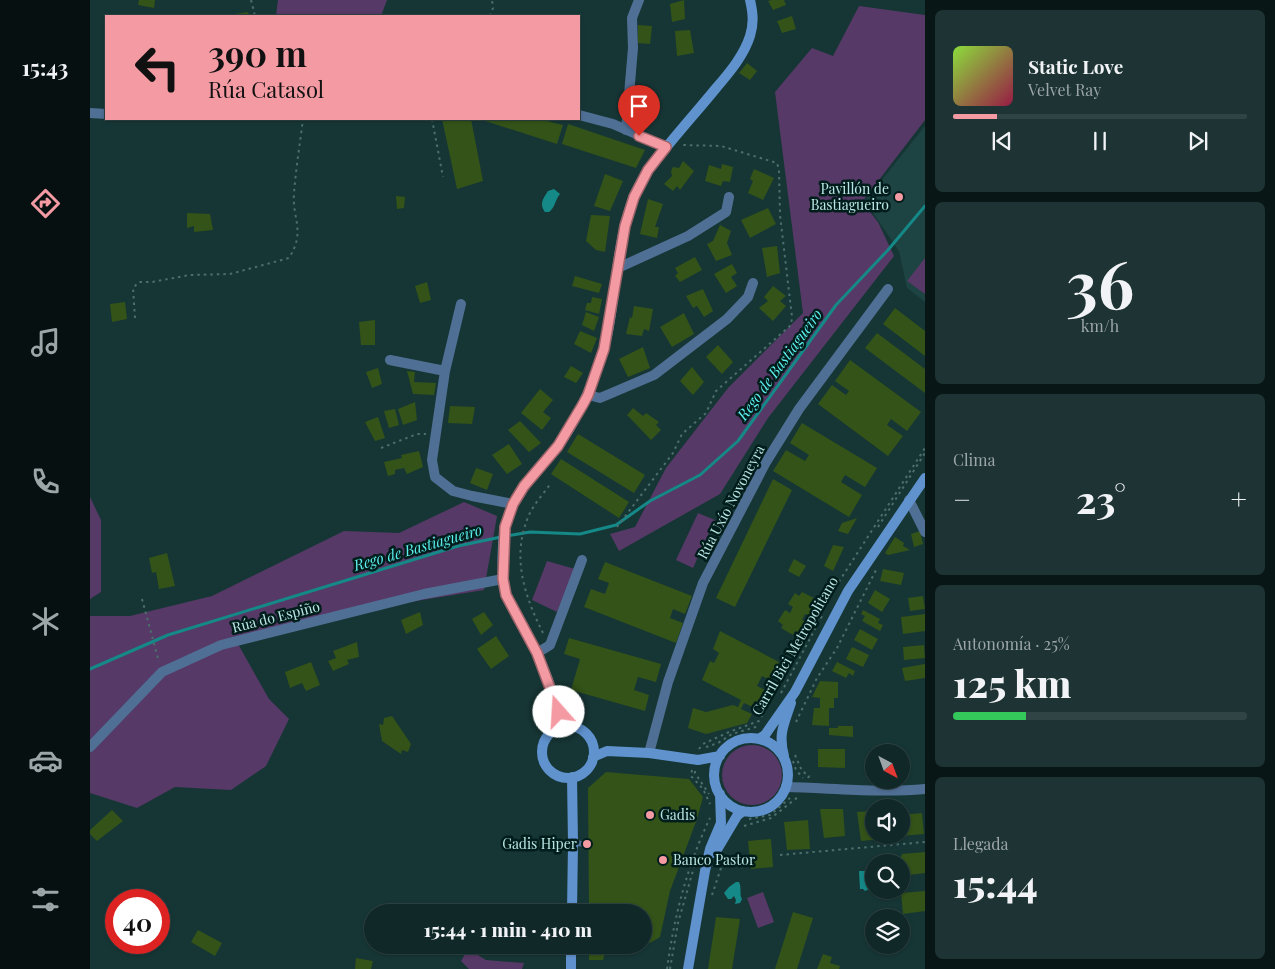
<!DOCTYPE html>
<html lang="es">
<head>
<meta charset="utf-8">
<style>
	body { margin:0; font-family:"Playfair Display",serif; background:#1e3434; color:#f1f3f6; height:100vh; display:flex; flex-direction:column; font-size:19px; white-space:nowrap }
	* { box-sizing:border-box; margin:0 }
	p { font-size:16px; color:#9ca6a8 }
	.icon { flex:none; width:28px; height:28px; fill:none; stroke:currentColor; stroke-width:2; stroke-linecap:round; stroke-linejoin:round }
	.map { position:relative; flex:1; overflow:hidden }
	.sheet { display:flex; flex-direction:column; gap:10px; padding:10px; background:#091616; width:350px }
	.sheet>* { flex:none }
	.guide { position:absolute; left:15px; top:15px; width:475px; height:105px; border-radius:0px; box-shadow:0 1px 4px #0004,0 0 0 1px #304445; background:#f49aa3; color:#111; overflow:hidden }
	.needle { width:32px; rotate:139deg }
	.buttons { position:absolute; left:775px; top:744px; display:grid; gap:10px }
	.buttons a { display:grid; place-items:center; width:45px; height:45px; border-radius:50%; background:#102828; box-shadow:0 1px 4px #0004,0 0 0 1px #304445; font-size:25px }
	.speed { position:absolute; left:15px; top:889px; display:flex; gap:10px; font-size:25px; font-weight:700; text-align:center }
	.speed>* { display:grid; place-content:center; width:65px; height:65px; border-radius:50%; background:#102828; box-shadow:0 1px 4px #0004,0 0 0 1px #304445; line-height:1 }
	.speed .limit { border:8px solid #d22; background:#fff; color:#111 }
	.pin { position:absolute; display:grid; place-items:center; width:42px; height:42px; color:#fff; margin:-51px -21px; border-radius:50% 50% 50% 0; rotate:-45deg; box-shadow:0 0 5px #0007 }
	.pin .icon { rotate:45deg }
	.me { position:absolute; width:55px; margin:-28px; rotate:341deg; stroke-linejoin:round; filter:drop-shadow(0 0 4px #0008) }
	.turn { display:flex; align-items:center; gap:18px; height:105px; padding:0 20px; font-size:22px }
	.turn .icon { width:65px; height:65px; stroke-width:2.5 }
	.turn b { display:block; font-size:35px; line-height:42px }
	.big { font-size:38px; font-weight:800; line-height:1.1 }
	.sheet .tile { flex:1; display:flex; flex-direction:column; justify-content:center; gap:8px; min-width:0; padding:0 18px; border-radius:8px; background:#1e3434 }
	.sheet .dial { align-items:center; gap:0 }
	.dial b { font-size:65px; line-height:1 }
	.song { display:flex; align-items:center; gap:15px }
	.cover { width:60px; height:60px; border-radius:8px; background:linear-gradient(135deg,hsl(90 70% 55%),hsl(340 70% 35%)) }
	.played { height:5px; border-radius:2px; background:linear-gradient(90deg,#f49aa3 15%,#304445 15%) }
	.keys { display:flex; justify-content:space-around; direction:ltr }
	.heat { display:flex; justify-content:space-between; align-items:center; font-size:28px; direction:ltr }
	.charge { height:8px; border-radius:4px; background:linear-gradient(90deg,#34c759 25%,#304445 0) }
	.trip { position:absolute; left:274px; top:904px; width:288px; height:50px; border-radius:25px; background:#102828; box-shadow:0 1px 4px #0004,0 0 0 1px #304445; font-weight:800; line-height:50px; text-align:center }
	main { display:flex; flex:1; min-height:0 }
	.tabs { display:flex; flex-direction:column; width:90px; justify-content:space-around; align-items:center; background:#061010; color:#9ca6a8 }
	.tabs .icon { width:35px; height:35px }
	.tabs .active { color:#f49aa3 }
	.tabs b { font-size:22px; color:#f1f3f6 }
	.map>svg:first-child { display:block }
</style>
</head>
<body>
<main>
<nav class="tabs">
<b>15:43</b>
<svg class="icon active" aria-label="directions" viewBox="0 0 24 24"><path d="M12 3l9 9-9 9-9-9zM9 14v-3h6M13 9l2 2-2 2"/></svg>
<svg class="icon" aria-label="music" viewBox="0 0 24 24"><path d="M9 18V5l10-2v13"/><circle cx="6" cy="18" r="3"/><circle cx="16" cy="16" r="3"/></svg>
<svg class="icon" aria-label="phone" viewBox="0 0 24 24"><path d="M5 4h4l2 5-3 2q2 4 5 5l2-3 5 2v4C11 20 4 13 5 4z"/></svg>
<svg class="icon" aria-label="climate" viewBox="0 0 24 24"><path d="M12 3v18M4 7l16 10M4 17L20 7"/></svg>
<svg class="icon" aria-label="car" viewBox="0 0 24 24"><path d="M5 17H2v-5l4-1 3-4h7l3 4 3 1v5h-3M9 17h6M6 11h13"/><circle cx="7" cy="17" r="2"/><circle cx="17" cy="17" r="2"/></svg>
<svg class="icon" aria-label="filters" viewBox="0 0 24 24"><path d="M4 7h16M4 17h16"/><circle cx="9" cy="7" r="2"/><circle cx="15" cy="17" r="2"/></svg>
</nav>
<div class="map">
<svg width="835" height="969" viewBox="0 0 835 969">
	<rect width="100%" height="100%" fill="#163635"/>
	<path fill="#1e4343" d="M835,126V302L817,288L809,251L775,201Z"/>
	<path fill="#563966" d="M188,0H297L291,16H186Z
		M769,6L835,15V120L772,202L788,222L804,256L678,418L630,494L529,551L520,534L545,527L576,468L638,388L713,313L685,92L722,48L743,56Z
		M835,258V294L817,281Z
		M0,497L11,520V592L0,599Z
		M374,502L407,516L394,590L289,607L148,644L179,699L199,719L176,766L141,790L85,787L47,808L0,793V616H40L122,596L254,531L309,533Z
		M608,513L625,520L603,568L586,560Z
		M457,561L485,569L467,612L442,600Z
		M632 775a30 30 0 1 1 60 0a30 30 0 1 1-60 0Z
		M673,892L684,922L668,928L657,898Z
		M378,949L396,960L434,963L432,969H379L371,961Z"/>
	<path fill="#158988" d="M464,189L470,194C465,200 465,208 459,212H455C449,204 453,199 458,191Z
		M769,871H782V888L775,891L773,889H770Z
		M646,882H649C652,888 649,894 652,899L650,903L645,904L646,900L644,896L641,899H638L634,893L639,887Z"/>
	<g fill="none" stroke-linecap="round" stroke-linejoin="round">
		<path stroke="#158988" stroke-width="3" d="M417,536L440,532L490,534L526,525L560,501L610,475L648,441L746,305L798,250L835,206
			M0,669L78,635L368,546L411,537"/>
	</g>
	<path fill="#335318" d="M49,0H65L64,8L48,5Z
		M594,0L595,19L582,22L580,4Z
		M682,0H694L696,5L683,10L678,1Z
		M158,12L159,16H138V15Z
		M702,16L706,29L692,33L687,21Z
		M548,25L562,26L560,44L548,43Z
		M600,30L604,53L587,56L585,31Z
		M657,63L667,71L660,80L649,73Z
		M352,119H381L393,181L367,189Z
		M389,119H449L473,125L467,144Z
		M478,124L555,150L546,168L472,144Z
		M593,161L604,171L590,190L587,186L583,191L574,184L582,176L581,171L583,167L589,168Z
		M632,164L643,167L640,182L633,181L631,186L615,181L619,165L631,169Z
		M664,169L684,178L673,200L658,193L663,181L660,179Z
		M515,174L533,181L520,211L504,206Z
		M306,196L315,197L314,208L307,209Z
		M558,199L573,204L565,227H569L567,238L550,234Z
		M678,208L686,224L660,238L651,220Z
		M97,213L120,214L123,230L104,232V226L97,228Z
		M501,215L520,216L515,252L506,250L496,241Z
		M630,225L641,231L637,243L642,255L626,261L617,244L623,241Z
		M687,246L690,273L677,277L672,248Z
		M605,257L612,270L590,282L585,276L588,273L585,268Z
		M642,264L647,273L641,277L647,286L636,293L624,274Z
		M485,276L512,284L509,293L482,286Z
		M337,282L341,300L330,303L325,286Z
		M683,286L696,296L690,301L696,306L683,321L669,308L678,301L674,297Z
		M613,289L623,311L614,317L607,306L603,308L596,296Z
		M502,297L512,299L509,314L495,310L497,303H501Z
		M35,302L37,319L22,322L20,304Z
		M544,306L563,309L559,331L554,329L552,336L536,334L540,317L542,318Z
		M805,308L835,331V356L793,324Z
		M496,312L509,317L504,331L492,325Z
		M594,313L604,334L582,347L570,327Z
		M285,320V345H271L269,322Z
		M490,331L507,338L501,353L484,344Z
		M787,333L835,369V393L775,348Z
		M628,345L643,362L632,374L616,357Z
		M553,347L560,368L538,377L529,359Z
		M760,360L831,412L817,431L801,419L797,425L813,436L798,456L728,404L742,385L756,395L759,391L745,381Z
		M481,366L493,373L486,383L474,377Z
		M602,367L614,382L603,395L590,381Z
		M288,368L292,384L282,388L276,372Z
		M317,371L325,372L324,382L346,383L344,395L323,394Z
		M450,389L463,400L453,412L461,418L452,430L431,413Z
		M325,402L327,420L313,425L308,409Z
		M360,406L385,407L382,424L358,423Z
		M543,408L553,416L556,413L569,422L566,425L571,430L561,440L537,415Z
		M305,409L309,425L299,428L294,411Z
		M288,417L295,438L285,441L275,422Z
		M430,421L451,443L439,452L418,430Z
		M712,423L787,468L775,487L755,475L751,482L772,495L759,517L683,471L696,450L715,461L719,455L700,443Z
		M488,434L555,475L544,493L477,452Z
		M419,444L432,464L417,474L402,455Z
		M329,451L333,467L317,474L314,468L305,470V474L298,476L294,462L312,458L311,455Z
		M471,459L539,502L529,518L461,474Z
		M386,468L403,474L397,490L380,483Z
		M683,479L702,490L645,607L626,598Z
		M767,518L758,534L748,531L752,523Z
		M830,531L833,544L824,547L821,534Z
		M805,537L814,543L813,546L820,550L798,555L795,553Z
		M743,545L754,547L743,571L734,566Z
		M77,553L85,586L69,589L66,572L62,573L59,558Z
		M704,559L716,566L709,577L698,571Z
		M515,562L602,596L595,614L583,609L580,618L593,623L586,643L494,607L501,589L515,594L519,583L508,579Z
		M793,569L814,573L811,585L790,581Z
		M785,590L800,599L792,612L778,603Z
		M712,592L724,598L722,602L727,605L721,616L715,614L712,620L717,622L711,633L705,631L703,635L691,628L693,625L688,621L695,610L700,613L703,607L698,604L705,593L709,596Z
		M833,596L835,609L820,611L818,598Z
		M773,610L790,619L788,623L793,625L790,631L772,621L775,616L771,614Z
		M330,612L333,625L316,634L311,620Z
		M394,612L403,625L391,635L382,619Z
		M835,614V631L813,634L811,617Z
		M770,629L788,639L782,650L764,640Z
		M630,631L689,662L680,680L672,676L667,686L675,690L665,708L654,703L651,709L662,714L657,723L616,734L598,728L603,708L616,712L643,705L648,707L651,700L612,680L620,661L624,663L629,653L623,649Z
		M406,636L419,656L401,669L387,649Z
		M479,638L571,664L566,682L548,677L544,690L559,695L555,711L481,690L490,659L474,654Z
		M267,642L269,657L257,660L259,664L243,671L238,661L246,658L243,651Z
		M834,645L835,658L814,660L813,647Z
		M762,647L779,655L773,667L756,659Z
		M221,662L230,685L216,691L212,683L200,688L195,672Z
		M747,662L765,671L763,676L759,673L756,678L742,671Z
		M835,664V678L815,681L812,668Z
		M730,681L748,682V698H744V708H739V726L722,725L724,708H730V698L722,697Z
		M302,716L321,744L318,752L312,750L311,754L292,741L289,724L293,725L294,718Z
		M748,726H763V737L739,735V728H748Z
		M728,749H755V768L728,767Z
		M781,753H784V771H781Z
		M811,753H814V771H811Z
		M516,772L599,779L613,797L607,819L580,891L570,937L560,943L552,934V912H499L498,788Z
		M730,809H753L755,836L734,838Z
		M22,810L33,821L7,841L0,834V830Z
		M784,811V835H792V839L771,841L767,812Z
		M832,813L834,834L811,836V815Z
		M718,820L720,849L697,850L694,822Z
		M681,839L683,867L661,869L658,841Z
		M835,852V873L811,876V862H808V857H811L812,854Z
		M835,891V911L813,914L811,893Z
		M703,912L723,918L707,969H685Z
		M626,917L650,919L642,969H618Z
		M108,930L132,943L125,956L101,942Z
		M499,945H517L513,960H499Z
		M733,954L742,957L740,963L750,966L749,969H727Z
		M266,958L283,961L281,969H265Z"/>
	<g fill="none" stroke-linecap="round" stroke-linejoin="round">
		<path stroke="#4a6f6d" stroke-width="2" stroke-dasharray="2.5 4" stroke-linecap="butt" d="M161,0L165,16
			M400,16L403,8L402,0
			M342,119L353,177
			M45,318L43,288L49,282H62L100,275L140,274L199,258C216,231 202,219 204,193C206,168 210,143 213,119
			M291,448L327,434H336
			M527,527L583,453L592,434L616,413L626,391L701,325L702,317L690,215L689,170L687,163L631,146L591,145
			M788,527L835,453
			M52,599L69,662
			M453,633C434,595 421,556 439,515C444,504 454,493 461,483
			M691,693L732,616
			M706,722L727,678L747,648L786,570
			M616,747L628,743L642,734L669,726
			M609,749L613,744L639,732L669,721L732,608L835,448
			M705,755L712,771L719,776L718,778
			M703,761L706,770L713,778
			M602,770L601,776L613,789L620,804
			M605,771V773L619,794
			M659,819L680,815L700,798
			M654,826L681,818L708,797
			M690,855L835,842
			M622,895L634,859
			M577,969C584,917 597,866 620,818
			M580,969L588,923L604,867"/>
		<path stroke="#506f95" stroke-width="5.5" d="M483,843L497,844"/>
		<path stroke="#506f95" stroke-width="10" d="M0,113L16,114
			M489,115L523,124L576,147
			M536,130L543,48L542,18L549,0
			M528,268L598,236L636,212L639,197
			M371,304L355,371L342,460L345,477L363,491L382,496L423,504
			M300,360L355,371
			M498,395L510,398L564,375L637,319L658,297L663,283
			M819,500L835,532
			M447,653L460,645L492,560
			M0,747L72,672L131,645L334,594L413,579
			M559,753L578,682L613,583L676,462L709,409L798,289
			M696,787C742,788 788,793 835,789"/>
		<path stroke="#6092ce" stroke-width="10" d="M474,726C466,702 458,677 447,654C438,634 425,616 417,596C411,582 412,543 415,528C421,494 448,472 467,447C485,423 498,395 508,368C531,307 520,221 560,168C581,140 605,114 627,87C640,72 654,55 660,36C664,23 663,13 660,0
			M452 752a26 26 0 1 1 52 0a26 26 0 1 1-52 0Z
			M624 775a37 37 0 1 1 74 0a37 37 0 1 1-74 0Z
			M669,739L675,735L705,692L758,591L835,478
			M694,756C688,734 694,724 701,703
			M503,757L517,751L559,753L608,760L630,756
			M625,853L647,816L653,811
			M482,912L483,843L482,777
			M481,969V945
			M598,969L615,871L620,849L631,823L630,794"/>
	</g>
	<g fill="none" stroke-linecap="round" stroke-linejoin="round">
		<g stroke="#9f646a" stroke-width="12">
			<path id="route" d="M469,712L447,653L416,595L413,579L415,527L423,504L434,486L468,446L492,406L498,395L514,349L535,226L544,197L558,170L576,147L549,136"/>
		</g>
		<use href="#route" stroke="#f49aa3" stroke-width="9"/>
	</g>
	<g fill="#f49aa3" stroke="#001d1c" stroke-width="2">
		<circle cx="809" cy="197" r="5"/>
		<circle cx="560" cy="815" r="5"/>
		<circle cx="497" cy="844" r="5"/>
		<circle cx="573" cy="860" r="5"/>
	</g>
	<g text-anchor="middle" stroke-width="5" stroke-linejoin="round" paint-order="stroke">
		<g font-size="14" fill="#bae7e5" stroke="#001d1c" text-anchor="end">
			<text x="799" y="194">Pavillón de<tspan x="799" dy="16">Bastiagueiro</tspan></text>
			<text x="570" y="820" text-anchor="start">Gadis</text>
			<text x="487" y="849">Gadis Hiper</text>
			<text x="583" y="865" text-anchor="start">Banco Pastor</text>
		</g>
		<g font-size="14" fill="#bae7e5" stroke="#001d1c">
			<text transform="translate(641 502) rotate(-62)" y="5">Rúa Uxío Novoneyra</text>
			<text transform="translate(186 617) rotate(-14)" y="5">Rúa do Espiño</text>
			<text transform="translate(705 646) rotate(-60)" y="5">Carril Bici Metropolitano</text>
		</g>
		<g font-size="15" font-style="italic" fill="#5df0ed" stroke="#001d1c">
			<text transform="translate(690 365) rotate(-54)" y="5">Rego de Bastiagueiro</text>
			<text transform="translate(328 548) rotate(-16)" y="5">Rego de Bastiagueiro</text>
		</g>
	</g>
</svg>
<div class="buttons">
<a><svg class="needle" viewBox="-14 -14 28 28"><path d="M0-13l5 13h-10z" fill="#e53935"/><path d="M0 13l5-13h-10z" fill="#9ca6a8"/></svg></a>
<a><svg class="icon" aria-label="sound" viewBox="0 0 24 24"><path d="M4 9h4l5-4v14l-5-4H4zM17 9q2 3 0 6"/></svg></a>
<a><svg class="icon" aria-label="search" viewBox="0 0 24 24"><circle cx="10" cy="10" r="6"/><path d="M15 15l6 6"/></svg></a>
<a><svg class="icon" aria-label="layers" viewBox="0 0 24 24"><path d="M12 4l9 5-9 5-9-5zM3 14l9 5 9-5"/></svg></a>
</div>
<div class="speed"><div class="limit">40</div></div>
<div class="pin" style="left:549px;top:136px;background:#d93025"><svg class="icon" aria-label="arrive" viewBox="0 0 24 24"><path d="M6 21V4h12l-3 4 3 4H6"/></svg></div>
<svg class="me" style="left:469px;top:712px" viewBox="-20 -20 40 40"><circle r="19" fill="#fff"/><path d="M0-13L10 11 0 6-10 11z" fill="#f49aa3"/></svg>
<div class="trip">15:44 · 1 min · 410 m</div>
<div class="guide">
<div class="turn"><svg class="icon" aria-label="left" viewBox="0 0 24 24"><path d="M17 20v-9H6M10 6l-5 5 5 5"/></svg><div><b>390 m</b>Rúa Catasol</div></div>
</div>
</div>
<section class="sheet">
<div class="tile">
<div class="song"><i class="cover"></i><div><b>Static Love</b><p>Velvet Ray</p></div></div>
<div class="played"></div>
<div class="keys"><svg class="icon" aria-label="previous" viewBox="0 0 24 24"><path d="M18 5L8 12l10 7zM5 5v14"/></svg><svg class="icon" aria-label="pause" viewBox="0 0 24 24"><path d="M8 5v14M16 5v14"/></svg><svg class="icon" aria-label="next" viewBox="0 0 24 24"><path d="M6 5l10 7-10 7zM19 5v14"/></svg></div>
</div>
<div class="tile dial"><b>36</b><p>km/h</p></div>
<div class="tile"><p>Clima</p>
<div class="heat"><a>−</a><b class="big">23°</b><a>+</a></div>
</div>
<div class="tile"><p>Autonomía · 25%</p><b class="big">125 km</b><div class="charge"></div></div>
<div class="tile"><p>Llegada</p><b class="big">15:44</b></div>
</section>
</main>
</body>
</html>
